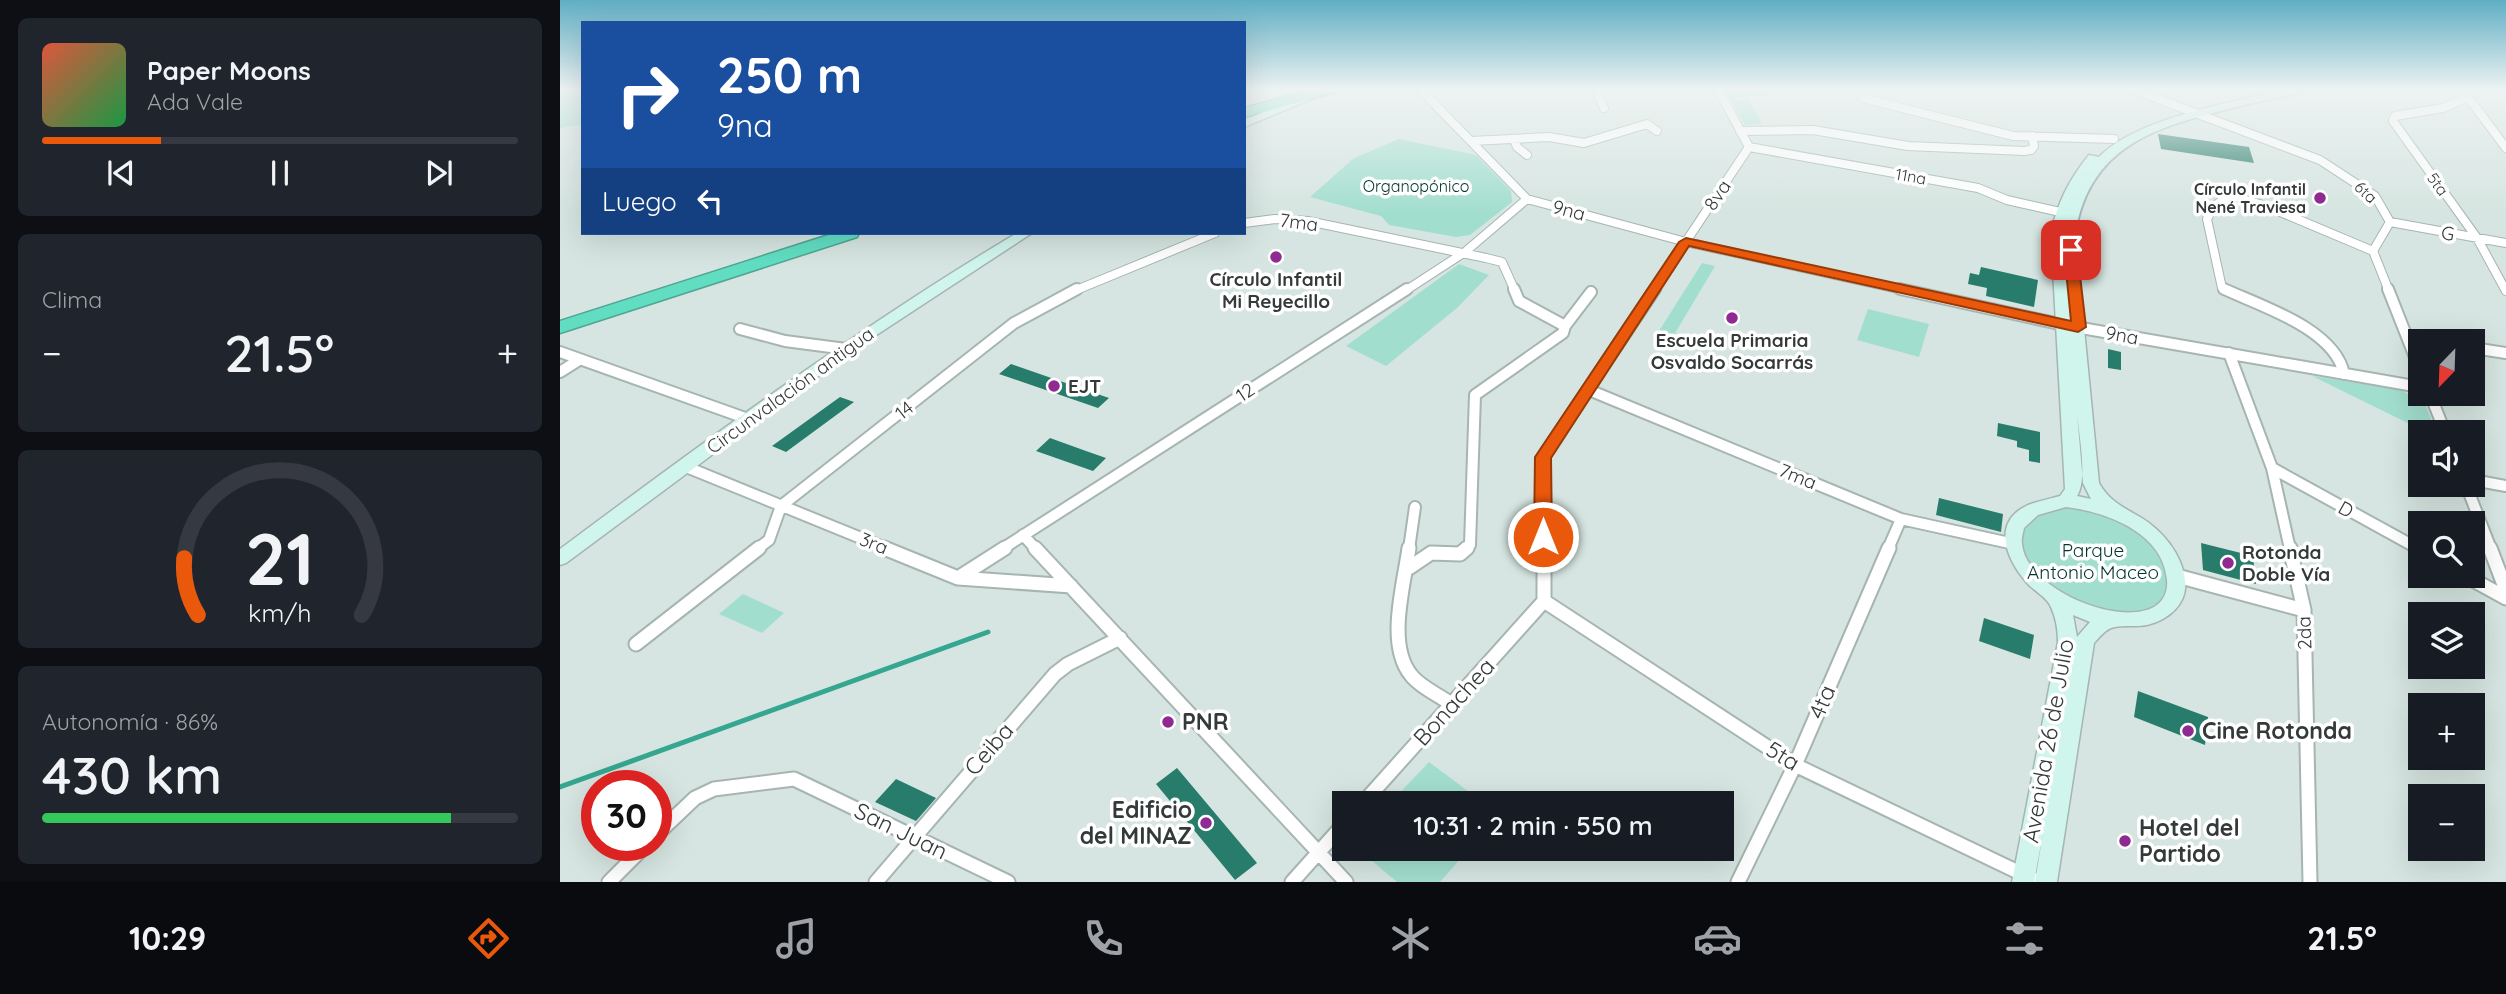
<!DOCTYPE html>
<html lang="es">
<head>
<meta charset="utf-8">
<style>
	body { margin:0; font-family:Quicksand,sans-serif; background:#20242c; color:#f1f3f6; height:100vh; display:flex; flex-direction:column; font-size:26px; white-space:nowrap }
	* { box-sizing:border-box; margin:0 }
	p { font-size:23px; color:#9ea1a6 }
	.icon { flex:none; width:38px; height:38px; fill:none; stroke:currentColor; stroke-width:2; stroke-linecap:round; stroke-linejoin:round }
	.map { position:relative; flex:1; overflow:hidden }
	.drawer { display:flex; flex-direction:column; gap:18px; padding:18px; background:#0d0f14; width:560px }
	.drawer>* { flex:none }
	.top-card { position:absolute; left:21px; top:21px; width:665px; height:214px; border-radius:0px; box-shadow:0 7px 28px #0002; background:#1a4fa0; color:#fff; overflow:hidden }
	.needle { width:46px; rotate:203deg }
	.buttons { position:absolute; left:1848px; top:329px; display:grid; gap:14px }
	.buttons a { display:grid; place-items:center; width:77px; height:77px; border-radius:0px; background:#171b24; box-shadow:0 7px 28px #0002; font-size:35px }
	.speed { position:absolute; left:21px; top:770px; display:flex; gap:14px; font-size:35px; font-weight:700; text-align:center }
	.speed>* { display:grid; place-content:center; width:91px; height:91px; border-radius:50%; background:#171b24; box-shadow:0 7px 28px #0002; line-height:1 }
	.speed .limit { border:10px solid #d22; background:#fff; color:#111 }
	.pin { position:absolute; display:grid; place-items:center; width:60px; height:60px; color:#fff; margin:-30px; border-radius:14px; box-shadow:0 4px 10px #0006 }
	.me { position:absolute; width:77px; margin:-38px; rotate:0deg; stroke-linejoin:round; filter:drop-shadow(0 0 5px #0008) }
	.turn { display:flex; align-items:center; gap:24px; height:147px; padding:0 21px; font-size:32px }
	.turn .icon { width:91px; height:91px; stroke-width:2.5 }
	.turn b { display:block; font-size:49px; line-height:60px }
	.then { display:flex; align-items:center; height:66px; padding:0 21px; background:#0003; gap:14px; font-size:26px }
	.big { font-size:52px; font-weight:600; line-height:1.1 }
	.drawer .widget { flex:1; display:flex; flex-direction:column; justify-content:center; gap:10px; min-width:0; padding:0 24px; border-radius:10px; background:#20242c }
	.drawer .dial { align-items:center; gap:0 }
	.dial svg { height:182px; overflow:visible; fill:none; stroke:#363941; stroke-width:7; stroke-linecap:round; text-anchor:middle }
	.dial text { fill:#f1f3f6; stroke:none }
	.song { display:flex; align-items:center; gap:21px }
	.cover { width:84px; height:84px; border-radius:10px; background:linear-gradient(135deg,hsl(10 70% 55%),hsl(140 70% 35%)) }
	.played { height:7px; border-radius:4px; background:linear-gradient(90deg,#ea580c 25%,#363941 25%) }
	.keys { display:flex; justify-content:space-around; direction:ltr }
	.heat { display:flex; justify-content:space-between; align-items:center; font-size:38px; direction:ltr }
	.charge { height:10px; border-radius:5px; background:linear-gradient(90deg,#34c759 86%,#363941 0) }
	.trip { position:absolute; left:772px; top:791px; width:402px; height:70px; border-radius:0px; background:#171b24; box-shadow:0 7px 28px #0002; font-weight:600; line-height:70px; text-align:center }
	.tabs { display:flex; height:112px; justify-content:space-around; align-items:center; background:#090b0e; color:#9ea1a6 }
	.tabs .icon { width:49px; height:49px }
	.tabs .active { color:#ea580c }
	.tabs b { font-size:32px; color:#f1f3f6 }
	main { display:flex; flex:1; min-height:0 }
	.map>svg:first-child { display:block }
</style>
</head>
<body>
<main>
<section class="drawer">
<div class="widget">
<div class="song"><i class="cover"></i><div><b>Paper Moons</b><p>Ada Vale</p></div></div>
<div class="played"></div>
<div class="keys"><svg class="icon" aria-label="previous" viewBox="0 0 24 24"><path d="M18 5L8 12l10 7zM5 5v14"/></svg><svg class="icon" aria-label="pause" viewBox="0 0 24 24"><path d="M8 5v14M16 5v14"/></svg><svg class="icon" aria-label="next" viewBox="0 0 24 24"><path d="M6 5l10 7-10 7zM19 5v14"/></svg></div>
</div>
<div class="widget"><p>Clima</p>
<div class="heat"><a>−</a><b class="big">21.5°</b><a>+</a></div>
</div>
<div class="widget dial"><svg viewBox="0 0 100 80">
<path d="M14 69A42 42 0 1 1 86 69"/>
<path d="M14 69A42 42 0 0 1 8 44" stroke="#ea580c"/>
<text x="50" y="56" font-size="32" font-weight="700">21</text>
<text x="50" y="72" font-size="11">km/h</text>
</svg></div>
<div class="widget"><p>Autonomía · 86%</p><b class="big">430 km</b><div class="charge"></div></div>
</section>
<div class="map">
<svg width="1946" height="882" viewBox="0 0 1946 882">
	<rect width="100%" height="100%" fill="#d6e5e1"/>
	<path fill="#a2dece" d="M0,89H23V124L0,128Z
		M1165,89H1209L1210,95L1174,97L1176,101L1189,100L1202,124L1185,125Z
		M839,139L916,155L951,191L952,202L910,235L896,237L829,225L821,216L750,197L794,158Z
		M1142,263L1155,266L1114,335L1099,331Z
		M899,264L929,275L897,308L826,366L786,346Z
		M1308,309L1369,324L1359,357L1297,340Z
		M1752,376L1841,390L1865,404L1876,432H1866Z
		M1500,507C1543,508 1594,528 1606,572C1609,583 1608,593 1600,601C1573,629 1518,607 1490,591C1482,586 1476,574 1470,566C1467,563 1462,558 1460,553C1458,548 1460,538 1460,532L1474,515Z
		M183,594L224,613L202,633L159,614Z
		M869,762L924,803H830Z
		M798,849H909L880,882H837Z"/>
	<g fill="none" stroke-linecap="round" stroke-linejoin="round">
		<path stroke="#35a68f" stroke-width="5" d="M0,787L428,632"/>
	</g>
	<path fill="#287c6b" d="M1598,134L1689,147L1694,163L1601,149Z
		M1421,267L1478,280L1474,307L1426,296L1427,288L1408,284L1410,273L1419,275Z
		M1548,349L1561,352V370L1548,368Z
		M451,364L549,398L538,408L439,374Z
		M280,397L294,402L226,452L212,446Z
		M1438,423L1480,432V463L1469,461V450L1457,447V441L1437,436Z
		M490,438L526,451L546,458L533,471L476,451Z
		M1379,498L1443,514L1441,532L1376,515Z
		M1641,543L1693,556L1696,584L1643,570Z
		M1424,618L1474,635L1470,659L1419,641Z
		M1578,691L1648,717L1645,745L1574,717Z
		M617,768L697,863L675,880L596,784Z
		M336,779L376,798L356,821L315,802Z"/>
	<g fill="none" stroke-linecap="round" stroke-linejoin="round">
		<g stroke="#a6b5b1" stroke-width="10">
			<path id="street-far2" d="M860,89L967,199L1126,242L1348,291
				M1036,89L1044,108
				M1572,89L1760,160L1815,196L1830,222L1813,251L1829,291
				M1908,97L1883,108L1835,116L1833,121L1917,238L1946,291
				M1908,97L1946,148
				M1303,98L1453,136L1554,139
				M1180,131L1253,130L1348,146L1464,151L1471,150L1474,146L1472,136
				M954,139L957,147L967,155
				M911,141L989,137L1024,143L1087,124L1097,131
				M1189,147L1418,188L1447,200L1509,214
				M1830,222L1946,243
				M684,223L715,219L748,221L926,258L942,262L955,291
				M514,291L655,233
				M845,291L905,252L967,199
				M1093,291L1189,147L1158,89
				M1668,291L1662,288L1647,219L1654,206L1670,195L1706,206L1813,251"/>
		</g>
		<g stroke="#a6b5b1" stroke-width="14">
			<path id="street-far1" d="M954,289L959,301L1005,326
				M1340,289L1504,325L1860,387
				M1664,289C1701,306 1775,329 1784,374
				M1828,289L1860,370
				M180,329L225,341L286,349
				M1848,338L1867,341
				M1913,348L1946,353
				M0,352L188,419
				M1669,353L1712,468L1730,549
				M0,372L19,360
				M1029,390L1341,519L1454,544
				M1870,394L1885,432
				M124,466L328,549
				M1712,468L1859,549
				M1913,480L1946,486
				M1906,485L1931,549
				M463,535L476,549
				M197,549L209,540L221,506L454,323L517,289
				M442,549L847,289
				M849,549L855,507
				M905,549L910,545L915,395L1003,333L1005,326L1031,292
				M984,549L983,457L1095,289
				M1328,549L1341,519"/>
		</g>
		<g stroke="#a6b5b1" stroke-width="17">
			<path id="street" d="M324,548L398,578L511,586
				M475,548L786,882
				M849,548C844,585 826,644 851,675C860,687 879,695 891,704
				M984,548V601
				M1730,548L1744,610L1750,882
				M1856,548L1860,550
				M1930,548L1946,590
				M849,568L871,553L900,554L907,548
				M1617,576L1744,610
				M1906,576L1946,598
				M398,578L445,548
				M984,601L1235,765L1479,882
				M76,644L199,548
				M803,803L984,601
				M96,835L135,798L154,789L234,779L448,882
				M49,882L86,845
				M316,882L495,674L508,664L560,638
				M732,882L784,824
				M1178,882L1235,765L1329,548"/>
		</g>
		<g stroke="#a6b5b1" stroke-width="3">
			<path id="secondary" d="M1726,89H1744C1731,98 1709,99 1693,103C1610,124 1529,137 1515,236L1539,483C1549,501 1563,507 1580,517C1602,530 1622,554 1625,580C1628,604 1608,620 1587,625C1577,627 1565,625 1555,627C1546,628 1540,637 1534,643L1497,882H1475L1483,833L1474,882H1452L1498,642C1498,630 1496,617 1490,605C1486,597 1473,590 1467,583C1446,559 1431,522 1468,505C1478,501 1490,499 1500,496L1505,489L1491,233C1497,203 1510,178 1529,155L1539,157C1577,118 1673,102 1726,89ZM1517,414L1523,483L1531,499L1517,496C1528,479 1519,435 1517,414ZM1506,507C1546,512 1603,532 1607,580C1608,591 1604,601 1594,607C1557,627 1466,588 1462,544C1461,539 1463,533 1464,528L1478,515ZM1513,615L1530,622L1517,637Z
				M750,93L755,96L754,98L684,127V120Z
				M457,233H472L292,351L6,563L0,565V549C149,438 298,328 457,233Z"/>
		</g>
		<g stroke="#51a592" stroke-width="3">
			<path id="highway" d="M755,89H778L776,92L684,117V108Z
				M275,233H299L297,237L0,333V321Z"/>
		</g>
		<use href="#street-far2" stroke="#fff" stroke-width="8"/>
		<use href="#street-far1" stroke="#fff" stroke-width="10"/>
		<use href="#street" stroke="#fff" stroke-width="13"/>
		<use href="#secondary" fill="#d0f5ed" fill-rule="evenodd"/>
		<use href="#highway" fill="#61dec2" fill-rule="evenodd"/>
	</g>
	<linearGradient id="sky" x2="0" y2="1"><stop stop-color="#60aec4"/><stop offset="0.42" stop-color="#edf3f2"/><stop offset="1" stop-color="#edf3f2" stop-opacity="0"/></linearGradient>
	<rect width="1946" height="213" fill="url(#sky)"/>
	<path fill="#ea580c" stroke="#983908" stroke-width="2" d="M1126,238L1511,321L1504,250L1511,247L1517,250L1526,327L1518,332L1129,246L991,458L992,537L989,542H977L974,537L975,457L1119,242Z"/>
	<g fill="#8e2a92" stroke="#fff" stroke-width="2.5">
		<circle cx="1760" cy="198" r="7"/>
		<circle cx="716" cy="257" r="7"/>
		<circle cx="1172" cy="318" r="7"/>
		<circle cx="494" cy="386" r="7"/>
		<circle cx="1668" cy="563" r="7"/>
		<circle cx="608" cy="722" r="7"/>
		<circle cx="1628" cy="731" r="7"/>
		<circle cx="646" cy="823" r="7"/>
		<circle cx="1565" cy="841" r="7"/>
	</g>
	<g text-anchor="middle" stroke-width="7" stroke-linejoin="round" paint-order="stroke">
		<g font-size="16" fill="#343a39" stroke="#fff">
			<text transform="translate(1351 176) rotate(10)" y="6">11na</text>
			<text transform="translate(1878 184) rotate(54)" y="6">5ta</text>
			<text transform="translate(1806 192) rotate(43)" y="6">6ta</text>
		</g>
		<g font-size="16" fill="#01352c" stroke="#fff">
			<text x="856" y="192">Organopónico</text>
		</g>
		<g font-size="16" font-weight="bold" fill="#343a39" stroke="#fff" text-anchor="end">
			<text x="1746" y="195">Círculo Infantil<tspan x="1746" dy="18">Nené Traviesa</tspan></text>
		</g>
		<g font-size="19" fill="#343a39" stroke="#fff">
			<text transform="translate(1157 195) rotate(-56)" y="7">8va</text>
			<text transform="translate(1009 210) rotate(15)" y="7">9na</text>
			<text transform="translate(739 222) rotate(7)" y="7">7ma</text>
			<text transform="translate(1888 233) rotate(10)" y="7">G</text>
			<text transform="translate(1562 335) rotate(10)" y="7">9na</text>
			<text transform="translate(230 390) rotate(-36)" y="7">Circunvalación antigua</text>
			<text transform="translate(685 392) rotate(-33)" y="7">12</text>
			<text transform="translate(344 410) rotate(-38)" y="7">14</text>
			<text transform="translate(1238 476) rotate(22)" y="7">7ma</text>
			<text transform="translate(1786 509) rotate(29)" y="7">D</text>
			<text transform="translate(314 543) rotate(22)" y="7">3ra</text>
			<text transform="translate(1744 633) rotate(-92)" y="7">2da</text>
		</g>
		<g font-size="19" font-weight="bold" fill="#343a39" stroke="#fff">
			<text x="716" y="286">Círculo Infantil<tspan x="716" dy="22">Mi Reyecillo</tspan></text>
			<text x="1172" y="347">Escuela Primaria<tspan x="1172" dy="22">Osvaldo Socarrás</tspan></text>
			<text x="508" y="393" text-anchor="start">EJT</text>
			<text x="1682" y="559" text-anchor="start">Rotonda<tspan x="1682" dy="22">Doble Vía</tspan></text>
		</g>
		<g font-size="19" fill="#01352c" stroke="#fff">
			<text x="1533" y="557">Parque<tspan x="1533" dy="22">Antonio Maceo</tspan></text>
		</g>
		<g font-size="23" fill="#343a39" stroke="#fff">
			<text transform="translate(894 702) rotate(-48)" y="8">Bonachea</text>
			<text transform="translate(1262 702) rotate(-67)" y="8">4ta</text>
			<text transform="translate(1488 741) rotate(-80)" y="8">Avenida 26 de Julio</text>
			<text transform="translate(429 749) rotate(-49)" y="8">Ceiba</text>
			<text transform="translate(1223 756) rotate(31)" y="8">5ta</text>
			<text transform="translate(341 831) rotate(26)" y="8">San Juan</text>
		</g>
		<g font-size="23" font-weight="bold" fill="#343a39" stroke="#fff" text-anchor="start">
			<text x="622" y="730">PNR</text>
			<text x="1642" y="739">Cine Rotonda</text>
			<text x="632" y="818" text-anchor="end">Edificio<tspan x="632" dy="26">del MINAZ</tspan></text>
			<text x="1579" y="836">Hotel del<tspan x="1579" dy="26">Partido</tspan></text>
		</g>
	</g>
</svg>
<div class="buttons">
<a><svg class="needle" viewBox="-14 -14 28 28"><path d="M0-13l5 13h-10z" fill="#e53935"/><path d="M0 13l5-13h-10z" fill="#9ea1a6"/></svg></a>
<a><svg class="icon" aria-label="sound" viewBox="0 0 24 24"><path d="M4 9h4l5-4v14l-5-4H4zM17 9q2 3 0 6"/></svg></a>
<a><svg class="icon" aria-label="search" viewBox="0 0 24 24"><circle cx="10" cy="10" r="6"/><path d="M15 15l6 6"/></svg></a>
<a><svg class="icon" aria-label="layers" viewBox="0 0 24 24"><path d="M12 4l9 5-9 5-9-5zM3 14l9 5 9-5"/></svg></a>
<a>+</a>
<a>−</a>
</div>
<div class="speed"><div class="limit">30</div></div>
<div class="pin" style="left:1511px;top:250px;background:#d93025"><svg class="icon" aria-label="arrive" viewBox="0 0 24 24"><path d="M6 21V4h12l-3 4 3 4H6"/></svg></div>
<svg class="me" style="left:983px;top:537px" viewBox="-20 -20 40 40"><circle r="17" fill="#ea580c" stroke="#fff" stroke-width="3"/><path d="M0-11L8 9 0 5-8 9z" fill="#fff"/></svg>
<div class="trip">10:31 · 2 min · 550 m</div>
<div class="top-card">
<div class="turn"><svg class="icon" aria-label="right" viewBox="0 0 24 24"><path d="M7 20v-9h11M14 6l5 5-5 5"/></svg><div><b>250 m</b>9na</div></div>
<div class="then">Luego<svg class="icon" aria-label="left" viewBox="0 0 24 24"><path d="M17 20v-9H6M10 6l-5 5 5 5"/></svg></div>
</div>
</div>
</main>
<nav class="tabs">
<b>10:29</b>
<svg class="icon active" aria-label="directions" viewBox="0 0 24 24"><path d="M12 3l9 9-9 9-9-9zM9 14v-3h6M13 9l2 2-2 2"/></svg>
<svg class="icon" aria-label="music" viewBox="0 0 24 24"><path d="M9 18V5l10-2v13"/><circle cx="6" cy="18" r="3"/><circle cx="16" cy="16" r="3"/></svg>
<svg class="icon" aria-label="phone" viewBox="0 0 24 24"><path d="M5 4h4l2 5-3 2q2 4 5 5l2-3 5 2v4C11 20 4 13 5 4z"/></svg>
<svg class="icon" aria-label="climate" viewBox="0 0 24 24"><path d="M12 3v18M4 7l16 10M4 17L20 7"/></svg>
<svg class="icon" aria-label="car" viewBox="0 0 24 24"><path d="M5 17H2v-5l4-1 3-4h7l3 4 3 1v5h-3M9 17h6M6 11h13"/><circle cx="7" cy="17" r="2"/><circle cx="17" cy="17" r="2"/></svg>
<svg class="icon" aria-label="filters" viewBox="0 0 24 24"><path d="M4 7h16M4 17h16"/><circle cx="9" cy="7" r="2"/><circle cx="15" cy="17" r="2"/></svg>
<b>21.5°</b>
</nav>
</body>
</html>
